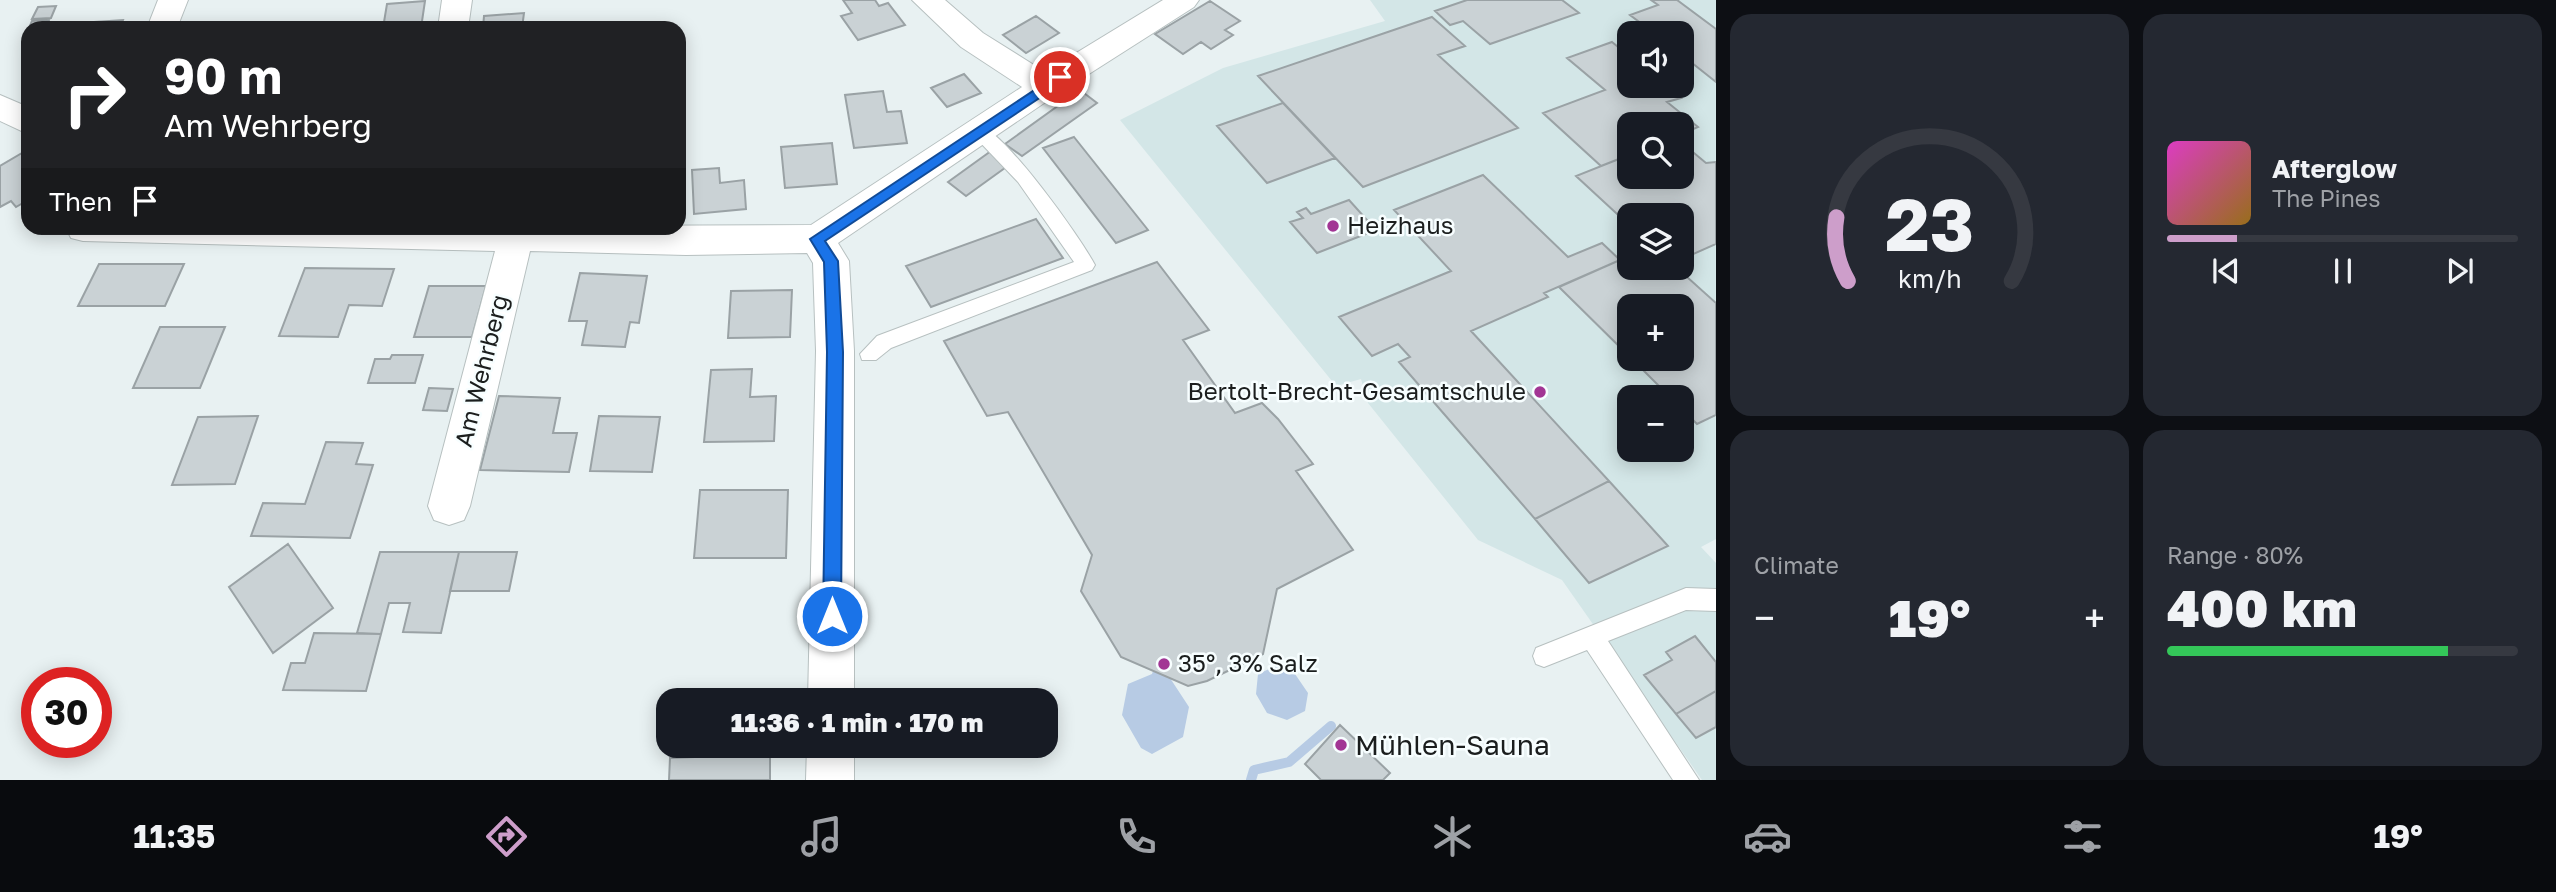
<!DOCTYPE html>
<html lang="en">
<head>
<meta charset="utf-8">
<style>
	body { margin:0; font-family:"Golos Text",sans-serif; background:#242831; color:#f1f3f6; height:100vh; display:flex; flex-direction:column; font-size:26px; white-space:nowrap }
	* { box-sizing:border-box; margin:0 }
	p { font-size:23px; color:#9ea1a6 }
	.icon { flex:none; width:38px; height:38px; fill:none; stroke:currentColor; stroke-width:2; stroke-linecap:round; stroke-linejoin:round }
	.map { position:relative; flex:1; overflow:hidden }
	.sheet { display:flex; flex-direction:column; gap:14px; padding:14px; background:#0d0f14; width:840px }
	.sheet>* { flex:none }
	.hud { position:absolute; left:21px; top:21px; width:665px; height:214px; border-radius:21px; box-shadow:0 4px 18px #0003; background:#202124; color:#fff; overflow:hidden }
	.buttons { position:absolute; left:1617px; top:21px; display:grid; gap:14px }
	.buttons a { display:grid; place-items:center; width:77px; height:77px; border-radius:14px; background:#171b24; box-shadow:0 4px 18px #0003; font-size:35px }
	.speed { position:absolute; left:21px; top:667px; display:flex; gap:14px; font-size:35px; font-weight:700; text-align:center }
	.speed>* { display:grid; place-content:center; width:91px; height:91px; border-radius:50%; background:#171b24; box-shadow:0 4px 18px #0003; line-height:1 }
	.speed .limit { border:10px solid #d22; background:#fff; color:#111 }
	.pin { position:absolute; display:grid; place-items:center; width:60px; height:60px; color:#fff; margin:-30px; border:4px solid #fff; border-radius:50%; box-shadow:0 2px 7px #0007 }
	.me { position:absolute; width:77px; margin:-38px; rotate:0deg; stroke-linejoin:round; filter:drop-shadow(0 0 5px #0008) }
	.turn { display:flex; align-items:center; gap:24px; height:147px; padding:0 28px; font-size:32px }
	.turn .icon { width:91px; height:91px; stroke-width:2.5 }
	.turn b { display:block; font-size:49px; line-height:60px }
	.then { display:flex; align-items:center; height:66px; padding:0 28px; background:#0003; gap:14px; font-size:26px }
	.big { font-size:52px; font-weight:800; line-height:1.1 }
	.sheet .tile { flex:1; display:flex; flex-direction:column; justify-content:center; gap:10px; min-width:0; padding:0 24px; border-radius:21px; background:#242831 }
	.sheet .dial { align-items:center; gap:0 }
	.dial svg { height:182px; overflow:visible; fill:none; stroke:#363941; stroke-width:7; stroke-linecap:round; text-anchor:middle }
	.dial text { fill:#f1f3f6; stroke:none }
	.song { display:flex; align-items:center; gap:21px }
	.cover { width:84px; height:84px; border-radius:10px; background:linear-gradient(135deg,hsl(310 70% 55%),hsl(40 70% 35%)) }
	.played { height:7px; border-radius:4px; background:linear-gradient(90deg,#cd9eca 20%,#363941 20%) }
	.keys { display:flex; justify-content:space-around; direction:ltr }
	.heat { display:flex; justify-content:space-between; align-items:center; font-size:38px; direction:ltr }
	.charge { height:10px; border-radius:5px; background:linear-gradient(90deg,#34c759 80%,#363941 0) }
	.sheet .tiles { flex:1; display:grid; gap:14px; grid-template-columns:repeat(2,1fr) }
	.trip { position:absolute; left:656px; top:688px; width:402px; height:70px; border-radius:21px; background:#171b24; box-shadow:0 4px 18px #0003; font-weight:800; line-height:70px; text-align:center }
	.tabs { display:flex; height:112px; justify-content:space-around; align-items:center; background:#090b0e; color:#9ea1a6 }
	.tabs .icon { width:49px; height:49px }
	.tabs .current { color:#cd9eca }
	.tabs b { font-size:32px; color:#f1f3f6 }
	main { display:flex; flex:1; min-height:0 }
	.map>svg:first-child { display:block }
</style>
</head>
<body>
<main>
<div class="map">
<svg width="1716" height="780" viewBox="0 0 1716 780">
	<rect width="100%" height="100%" fill="#e8f1f2"/>
	<path fill="#d3e6e7" fill-rule="evenodd" d="M1370,0H1716V539L1701,547L1716,563V780H1702L1562,580L1478,540L1368,403L1361,379L1336,386L1120,120L1223,68L1385,21ZM1629,33H1682V86H1629ZM1629,124H1682V177H1629ZM1629,215H1682V268H1629ZM1629,306H1682V359H1629ZM1629,397H1682V450H1629Z"/>
	<path fill="#b7cbe4" d="M1161,646L1170,678L1189,707L1183,737L1152,754L1141,748L1122,715L1128,684L1152,674Z
		M1276,666L1295,674L1308,693L1305,711L1287,720L1267,713L1256,694L1258,674Z"/>
	<g fill="none" stroke-linecap="round" stroke-linejoin="round">
		<path stroke="#b7cbe4" stroke-width="10" d="M1251,780L1254,770L1289,762L1331,726"/>
	</g>
	<path fill="#cad2d5" stroke="#9aa2a5" stroke-width="2" d="M843,0H875L879,6L888,3L905,25L858,40L841,16L852,13Z
		M1467,0H1562L1579,13L1490,44L1463,21L1450,25L1435,11Z
		M1651,0H1677L1716,29V82L1682,55V33H1654L1630,15L1658,5Z
		M425,1L421,28H383L387,4Z
		M1210,1L1240,21L1225,30L1233,35L1211,49L1201,42L1183,54L1155,34Z
		M56,6L51,18L32,19L38,7Z
		M524,13L522,28H483L484,16Z
		M1036,16L1059,33L1026,53L1003,35Z
		M1432,17L1465,46L1438,55L1518,128L1363,187L1258,76Z
		M49,20L45,28H29L32,21Z
		M123,20L120,28H77L79,23Z
		M235,22L234,28H199L200,25Z
		M1612,42L1629,56V86H1666L1681,98L1667,102L1698,127L1682,134V124H1629V155L1601,166L1543,113L1605,90L1567,58Z
		M964,74L981,93L947,107L931,88Z
		M1080,90L1097,103L1022,156L1005,144Z
		M883,91L887,112L901,111L907,143L854,148L845,95Z
		M1283,103L1335,158L1267,183L1217,126Z
		M1074,137L1148,230L1116,243L1043,148Z
		M832,143L837,184L785,188L781,147Z
		M1682,143L1706,163L1716,162V244L1682,259V215H1629V225L1576,176L1629,155V177H1682Z
		M991,151L1009,165L966,196L948,182Z
		M22,153L28,160V200L16,207L11,201L0,207V166Z
		M719,168L720,183L744,180L746,209L694,214L692,170Z
		M1483,175L1568,257L1602,243L1620,260L1544,293L1548,297L1471,331L1609,481L1535,519L1399,362L1410,357L1398,344L1372,356L1339,317L1451,271L1394,210Z
		M1349,200L1376,230L1317,253L1290,222L1303,218L1297,212L1306,208L1311,214Z
		M1036,219L1063,258L931,307L906,266Z
		M1629,256V268H1677L1716,303V415L1697,424L1682,409V397H1670L1632,359H1682V306H1629V356L1559,287Z
		M1157,262L1209,330L1183,340L1235,413L1262,403L1278,419L1313,464L1296,471L1353,550L1277,589L1263,654L1207,681L1188,686L1121,657L1081,591L1092,555L1008,412L987,416L944,341Z
		M99,264H184L165,306H78Z
		M305,268L394,269L382,306L349,305L338,337L279,336Z
		M580,273L647,276L639,323L630,322L625,347L582,345L587,321H569Z
		M429,286H486L472,337H414Z
		M792,290L790,337L728,338L731,291Z
		M160,327H225L200,388H133Z
		M392,355H423L415,383H368L375,359H390Z
		M752,369L750,397L776,396L774,441L704,442L711,370Z
		M429,388L453,389L447,411L423,410Z
		M499,396L560,398L553,433H577L569,472L480,470Z
		M258,416L235,484L172,485L198,417Z
		M599,416L660,417L652,472L590,471Z
		M326,442L363,443L356,464L373,465L350,538L251,536L263,503L305,504Z
		M1609,481L1668,546L1589,583L1535,519Z
		M700,490H788L786,558H694Z
		M288,544L333,608L273,653L229,587Z
		M380,552H459L441,633L403,632L410,603H389L381,634L357,633Z
		M459,552H517L509,591H450Z
		M314,633L381,634L366,691L283,690L291,663H305Z
		M1695,636L1716,662V691L1676,714L1644,675L1672,660L1666,652Z
		M1716,691V727L1696,738L1676,714Z
		M1340,725L1390,773L1383,780H1321L1305,764Z
		M720,746H770V780H669L670,758L719,756Z"/>
	<g fill="none" stroke-linecap="round" stroke-linejoin="round">
		<g stroke="#b7c0c0" stroke-width="2">
			<path id="lane" d="M979,125C1007,134 1080,237 1095,265L1092,270L891,348L876,360H862L860,354L877,336L1074,262L1018,182L973,135V127Z
				M1686,588L1716,589V611L1686,610L1608,641L1699,780H1673L1587,650L1544,667L1536,664L1533,656L1536,648Z"/>
		</g>
		<g stroke="#b7c0c0" stroke-width="2">
			<path id="street" d="M158,0H188L177,28H147Z
				M442,0H472L468,28H438Z
				M912,0H945L983,33L1045,72L1163,0H1199L1194,7L1056,95L838,243L849,261L854,351V700H808L816,351L813,263L807,253L686,255L530,251L470,506L464,520L449,525L434,520L428,506L495,251L83,241L71,238L66,228L811,225L1022,87L961,47Z
				M0,95L28,107V134L0,121Z
				M807,746H854V780H806Z"/>
		</g>
		<use href="#lane" fill="#fff" fill-rule="evenodd"/>
		<use href="#street" fill="#fff" fill-rule="evenodd"/>
	</g>
	<path fill="#1a73e8" stroke="#114b97" stroke-width="2" d="M1060,73L1065,74V81L825,241L838,261L843,352L841,616L839,622L832,625L826,622L823,616L827,352L824,262L810,239Z"/>
	<g fill="#a23594" stroke="#f7feff" stroke-width="2.5">
		<circle cx="1333" cy="226" r="7"/>
		<circle cx="1540" cy="392" r="7"/>
		<circle cx="1164" cy="664" r="7"/>
		<circle cx="1341" cy="745" r="7"/>
	</g>
	<g text-anchor="middle" stroke-width="5" stroke-linejoin="round" paint-order="stroke">
		<g font-size="24" fill="#1b1e1e" stroke="#f7feff" text-anchor="start">
			<text x="1347" y="234">Heizhaus</text>
			<text x="1526" y="400" text-anchor="end">Bertolt-Brecht-Gesamtschule</text>
			<text x="1178" y="672">35°, 3% Salz</text>
		</g>
		<g font-size="24" fill="#1b1e1e" stroke="#f7feff">
			<text transform="translate(482 371) rotate(-76)" y="8">Am Wehrberg</text>
		</g>
		<g font-size="28" fill="#1b1e1e" stroke="#f7feff" text-anchor="start">
			<text x="1355" y="755">Mühlen-Sauna</text>
		</g>
	</g>
</svg>
<div class="buttons">
<a><svg class="icon" aria-label="sound" viewBox="0 0 24 24"><path d="M4 9h4l5-4v14l-5-4H4zM17 9q2 3 0 6"/></svg></a>
<a><svg class="icon" aria-label="search" viewBox="0 0 24 24"><circle cx="10" cy="10" r="6"/><path d="M15 15l6 6"/></svg></a>
<a><svg class="icon" aria-label="layers" viewBox="0 0 24 24"><path d="M12 4l9 5-9 5-9-5zM3 14l9 5 9-5"/></svg></a>
<a>+</a>
<a>−</a>
</div>
<div class="speed"><div class="limit">30</div></div>
<div class="pin" style="left:1060px;top:77px;background:#d93025"><svg class="icon" aria-label="arrive" viewBox="0 0 24 24"><path d="M6 21V4h12l-3 4 3 4H6"/></svg></div>
<svg class="me" style="left:832px;top:616px" viewBox="-20 -20 40 40"><circle r="17" fill="#1a73e8" stroke="#fff" stroke-width="3"/><path d="M0-11L8 9 0 5-8 9z" fill="#fff"/></svg>
<div class="trip">11:36 · 1 min · 170 m</div>
<div class="hud">
<div class="turn"><svg class="icon" aria-label="right" viewBox="0 0 24 24"><path d="M7 20v-9h11M14 6l5 5-5 5"/></svg><div><b>90 m</b>Am Wehrberg</div></div>
<div class="then">Then<svg class="icon" aria-label="arrive" viewBox="0 0 24 24"><path d="M6 21V4h12l-3 4 3 4H6"/></svg></div>
</div>
</div>
<section class="sheet">
<div class="tiles">
<div class="tile dial"><svg viewBox="0 0 100 80">
<path d="M14 69A42 42 0 1 1 86 69"/>
<path d="M14 69A42 42 0 0 1 9 41" stroke="#cd9eca"/>
<text x="50" y="56" font-size="32" font-weight="700">23</text>
<text x="50" y="72" font-size="11">km/h</text>
</svg></div>
<div class="tile">
<div class="song"><i class="cover"></i><div><b>Afterglow</b><p>The Pines</p></div></div>
<div class="played"></div>
<div class="keys"><svg class="icon" aria-label="previous" viewBox="0 0 24 24"><path d="M18 5L8 12l10 7zM5 5v14"/></svg><svg class="icon" aria-label="pause" viewBox="0 0 24 24"><path d="M8 5v14M16 5v14"/></svg><svg class="icon" aria-label="next" viewBox="0 0 24 24"><path d="M6 5l10 7-10 7zM19 5v14"/></svg></div>
</div>
<div class="tile"><p>Climate</p>
<div class="heat"><a>−</a><b class="big">19°</b><a>+</a></div>
</div>
<div class="tile"><p>Range · 80%</p><b class="big">400 km</b><div class="charge"></div></div>
</div>
</section>
</main>
<nav class="tabs">
<b>11:35</b>
<svg class="icon current" aria-label="directions" viewBox="0 0 24 24"><path d="M12 3l9 9-9 9-9-9zM9 14v-3h6M13 9l2 2-2 2"/></svg>
<svg class="icon" aria-label="music" viewBox="0 0 24 24"><path d="M9 18V5l10-2v13"/><circle cx="6" cy="18" r="3"/><circle cx="16" cy="16" r="3"/></svg>
<svg class="icon" aria-label="phone" viewBox="0 0 24 24"><path d="M5 4h4l2 5-3 2q2 4 5 5l2-3 5 2v4C11 20 4 13 5 4z"/></svg>
<svg class="icon" aria-label="climate" viewBox="0 0 24 24"><path d="M12 3v18M4 7l16 10M4 17L20 7"/></svg>
<svg class="icon" aria-label="car" viewBox="0 0 24 24"><path d="M5 17H2v-5l4-1 3-4h7l3 4 3 1v5h-3M9 17h6M6 11h13"/><circle cx="7" cy="17" r="2"/><circle cx="17" cy="17" r="2"/></svg>
<svg class="icon" aria-label="filters" viewBox="0 0 24 24"><path d="M4 7h16M4 17h16"/><circle cx="9" cy="7" r="2"/><circle cx="15" cy="17" r="2"/></svg>
<b>19°</b>
</nav>
</body>
</html>
